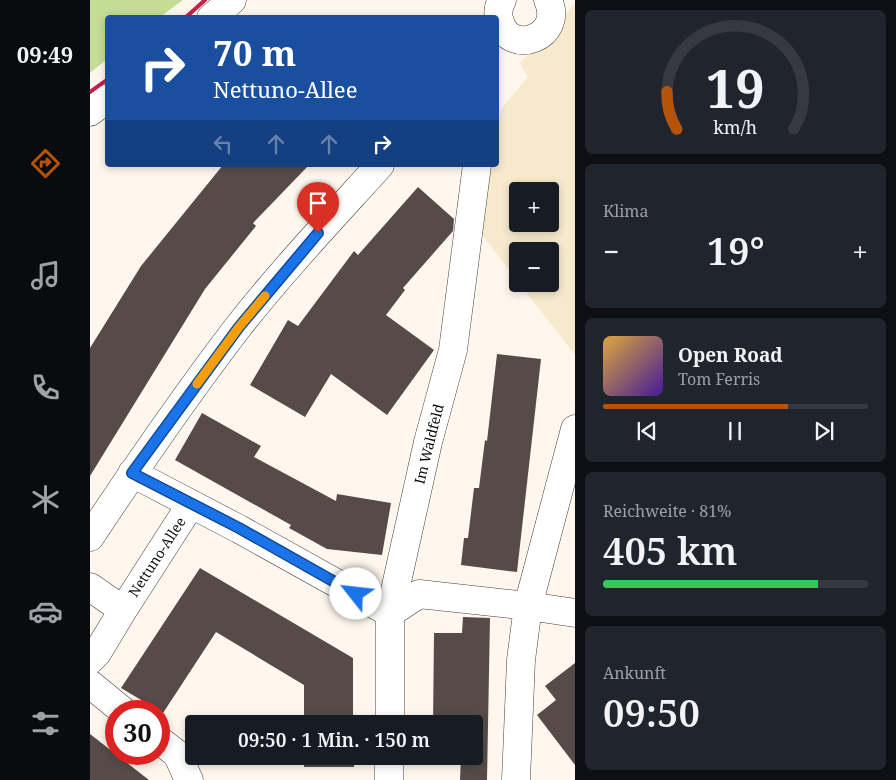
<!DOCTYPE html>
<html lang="de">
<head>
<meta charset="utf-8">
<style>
	body { margin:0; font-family:"Noto Serif",serif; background:#20242c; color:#f1f3f6; height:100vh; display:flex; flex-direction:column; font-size:19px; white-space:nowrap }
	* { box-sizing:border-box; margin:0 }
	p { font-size:16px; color:#9ea1a6 }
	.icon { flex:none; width:28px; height:28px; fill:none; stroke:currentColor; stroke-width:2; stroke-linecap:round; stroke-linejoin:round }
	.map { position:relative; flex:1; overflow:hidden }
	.drawer { display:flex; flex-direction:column; gap:10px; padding:10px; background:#0d0f14; width:321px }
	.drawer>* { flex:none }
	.hud { position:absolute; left:15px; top:15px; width:394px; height:152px; border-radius:5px; box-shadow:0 2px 8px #0003; background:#1a4fa0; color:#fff; overflow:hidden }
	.tools { position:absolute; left:419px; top:182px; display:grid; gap:10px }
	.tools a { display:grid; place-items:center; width:50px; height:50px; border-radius:5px; background:#171b24; box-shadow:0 2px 8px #0003; font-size:25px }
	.speed { position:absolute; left:15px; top:700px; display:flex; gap:10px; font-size:25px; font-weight:700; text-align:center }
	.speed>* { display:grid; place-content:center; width:65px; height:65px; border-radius:50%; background:#171b24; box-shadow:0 2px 8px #0003; line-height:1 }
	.speed .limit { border:8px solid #d22; background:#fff; color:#111 }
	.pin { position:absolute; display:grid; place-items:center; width:42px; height:42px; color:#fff; margin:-51px -21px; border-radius:50% 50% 50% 0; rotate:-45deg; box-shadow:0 0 5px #0007 }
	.pin .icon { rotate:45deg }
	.me { position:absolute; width:55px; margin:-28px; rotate:299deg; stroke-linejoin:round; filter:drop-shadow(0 0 4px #0008) }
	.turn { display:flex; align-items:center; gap:18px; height:105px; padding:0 25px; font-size:22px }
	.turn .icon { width:65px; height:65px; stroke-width:2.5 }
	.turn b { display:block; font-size:35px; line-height:42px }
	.lanes { display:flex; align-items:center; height:48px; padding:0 25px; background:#0003; justify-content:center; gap:25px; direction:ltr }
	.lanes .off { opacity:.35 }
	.big { font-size:38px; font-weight:600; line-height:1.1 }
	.drawer .widget { flex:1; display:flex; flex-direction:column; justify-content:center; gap:8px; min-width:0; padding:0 18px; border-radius:8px; background:#20242c }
	.drawer .dial { align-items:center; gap:0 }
	.dial svg { height:130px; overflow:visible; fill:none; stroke:#363941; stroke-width:7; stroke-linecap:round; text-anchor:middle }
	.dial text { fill:#f1f3f6; stroke:none }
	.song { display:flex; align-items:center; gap:15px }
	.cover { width:60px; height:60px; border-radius:8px; background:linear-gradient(135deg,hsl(40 70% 55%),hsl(260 70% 35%)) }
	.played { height:5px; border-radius:2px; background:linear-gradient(90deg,#b45309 70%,#363941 70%) }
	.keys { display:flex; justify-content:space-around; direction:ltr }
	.heat { display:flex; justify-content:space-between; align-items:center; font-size:28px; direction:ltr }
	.charge { height:8px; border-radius:4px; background:linear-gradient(90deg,#34c759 81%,#363941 0) }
	.trip { position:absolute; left:95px; top:715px; width:298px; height:50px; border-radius:5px; background:#171b24; box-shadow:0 2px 8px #0003; font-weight:600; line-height:50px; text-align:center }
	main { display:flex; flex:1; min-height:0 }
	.dock { display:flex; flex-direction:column; width:90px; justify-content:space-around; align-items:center; background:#090b0e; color:#9ea1a6 }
	.dock .icon { width:35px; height:35px }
	.dock .current { color:#b45309 }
	.dock b { font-size:22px; color:#f1f3f6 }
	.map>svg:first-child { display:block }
</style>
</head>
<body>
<main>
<nav class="dock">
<b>09:49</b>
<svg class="icon current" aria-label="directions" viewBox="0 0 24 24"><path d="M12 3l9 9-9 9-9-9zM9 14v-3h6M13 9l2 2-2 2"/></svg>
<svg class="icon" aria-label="music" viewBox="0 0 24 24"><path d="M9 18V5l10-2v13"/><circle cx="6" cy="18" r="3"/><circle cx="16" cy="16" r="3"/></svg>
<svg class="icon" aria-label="phone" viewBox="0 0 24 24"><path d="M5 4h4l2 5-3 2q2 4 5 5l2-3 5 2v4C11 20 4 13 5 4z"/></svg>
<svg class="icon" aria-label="climate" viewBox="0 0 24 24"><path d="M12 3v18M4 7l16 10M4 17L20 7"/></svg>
<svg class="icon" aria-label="car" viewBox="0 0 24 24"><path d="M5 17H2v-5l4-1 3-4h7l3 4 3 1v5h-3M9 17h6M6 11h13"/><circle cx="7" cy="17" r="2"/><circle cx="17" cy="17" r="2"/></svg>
<svg class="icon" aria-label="filters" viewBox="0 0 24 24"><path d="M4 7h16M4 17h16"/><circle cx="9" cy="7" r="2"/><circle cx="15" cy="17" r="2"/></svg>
</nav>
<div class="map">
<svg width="485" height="780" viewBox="0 0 485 780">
	<rect width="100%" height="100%" fill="#fff7ed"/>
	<path fill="#f6e9cc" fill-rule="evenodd" d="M485,4V355L430,284H460V251H428L427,280L387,228L395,165H406V126L412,108L438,77L430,63L473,22L479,9ZM428,191H460V224H428Z"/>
	<path fill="#c5dc94" d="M0,0H93L70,17L18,18L17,59L0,73Z"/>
	<path fill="#564b49" d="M133,165H219L163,223L166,226L115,289L0,476V348L51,266Z
		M328,187L364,219L363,231L313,288L315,290L296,315L344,350L297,415L241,374L215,417L160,385L198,320L208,326L264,251L268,255Z
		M407,354L451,359L427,572L371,565L374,538H378L384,488H389L395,440L397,441Z
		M112,413L171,446L164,457L246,501L247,494L301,503L292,555L237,549L199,528L201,525L85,460Z
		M110,568L263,658V724H214V685L126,632L73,713L31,688Z
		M373,617L400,618L397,780H370L371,756H384V724H343L344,633H372Z
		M485,663V765L447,715L466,700L455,686Z
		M0,734L59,780H0Z
		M214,756H264V767H214Z"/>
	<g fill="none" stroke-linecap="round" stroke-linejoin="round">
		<g stroke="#404040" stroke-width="29">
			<path id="minor" d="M412,0C408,7 407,14 410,22C420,57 475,37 458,0
				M121,18L142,0
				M0,112L18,98
				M42,473L149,529L300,613L329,594L438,606L485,613
				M0,537C47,466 96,395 148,327C192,271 242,218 290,165
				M0,587L33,610L7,653L0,660
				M33,610L101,504
				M0,684L33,711
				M300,724V613L338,442L363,350L387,165
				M69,740L87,754L99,780
				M299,780V756
				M426,780L431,660L438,606L485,429"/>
		</g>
		<use href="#minor" stroke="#fff" stroke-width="28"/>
		<path stroke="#c3204c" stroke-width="4" d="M95,18L115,0
			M0,92L18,79"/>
	</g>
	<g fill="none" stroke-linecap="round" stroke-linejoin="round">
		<g stroke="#114b97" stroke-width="12">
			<path id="route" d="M228,233L149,327L42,473L149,528L266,594"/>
		</g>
		<use href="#route" stroke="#1a73e8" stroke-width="9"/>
		<path stroke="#f59e0b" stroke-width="9" d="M107,384L149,327L175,296"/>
	</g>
	<g text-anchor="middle" stroke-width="5" stroke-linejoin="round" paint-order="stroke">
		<g font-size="14" fill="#0d0d0d" stroke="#fff">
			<text transform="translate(339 444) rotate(-76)" y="5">Im Waldfeld</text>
			<text transform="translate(67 557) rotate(-57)" y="5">Nettuno-Allee</text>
		</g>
	</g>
</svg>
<div class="tools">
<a>+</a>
<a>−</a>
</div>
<div class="speed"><div class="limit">30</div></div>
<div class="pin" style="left:228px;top:233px;background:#d93025"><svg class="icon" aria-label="arrive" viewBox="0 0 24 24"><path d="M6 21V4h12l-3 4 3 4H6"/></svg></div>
<svg class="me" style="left:266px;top:594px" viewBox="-20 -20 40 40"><circle r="19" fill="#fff"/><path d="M0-13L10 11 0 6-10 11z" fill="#1a73e8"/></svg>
<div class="trip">09:50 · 1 Min. · 150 m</div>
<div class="hud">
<div class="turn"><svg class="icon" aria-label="right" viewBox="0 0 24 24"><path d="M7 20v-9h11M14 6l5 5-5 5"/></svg><div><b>70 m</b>Nettuno-Allee</div></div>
<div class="lanes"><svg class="icon off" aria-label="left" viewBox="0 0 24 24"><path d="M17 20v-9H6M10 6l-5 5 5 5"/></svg><svg class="icon off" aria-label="ahead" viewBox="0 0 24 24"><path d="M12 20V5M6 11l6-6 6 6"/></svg><svg class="icon off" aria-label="ahead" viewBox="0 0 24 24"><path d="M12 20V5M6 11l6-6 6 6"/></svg><svg class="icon" aria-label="right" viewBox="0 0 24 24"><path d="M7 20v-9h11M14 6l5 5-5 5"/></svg></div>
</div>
</div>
<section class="drawer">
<div class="widget dial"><svg viewBox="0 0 100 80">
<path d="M14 69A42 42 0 1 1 86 69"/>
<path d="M14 69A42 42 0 0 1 8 46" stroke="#b45309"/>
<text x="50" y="56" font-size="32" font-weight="700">19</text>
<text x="50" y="72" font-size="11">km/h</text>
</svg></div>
<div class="widget"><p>Klima</p>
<div class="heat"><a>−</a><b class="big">19°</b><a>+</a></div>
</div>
<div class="widget">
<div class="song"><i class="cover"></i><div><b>Open Road</b><p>Tom Ferris</p></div></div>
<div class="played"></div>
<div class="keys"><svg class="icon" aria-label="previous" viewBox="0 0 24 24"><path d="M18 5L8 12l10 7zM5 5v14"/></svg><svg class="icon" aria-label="pause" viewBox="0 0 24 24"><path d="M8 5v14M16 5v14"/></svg><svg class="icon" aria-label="next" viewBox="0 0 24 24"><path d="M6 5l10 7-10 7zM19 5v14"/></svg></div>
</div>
<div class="widget"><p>Reichweite · 81%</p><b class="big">405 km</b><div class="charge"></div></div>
<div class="widget"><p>Ankunft</p><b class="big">09:50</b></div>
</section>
</main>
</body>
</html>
